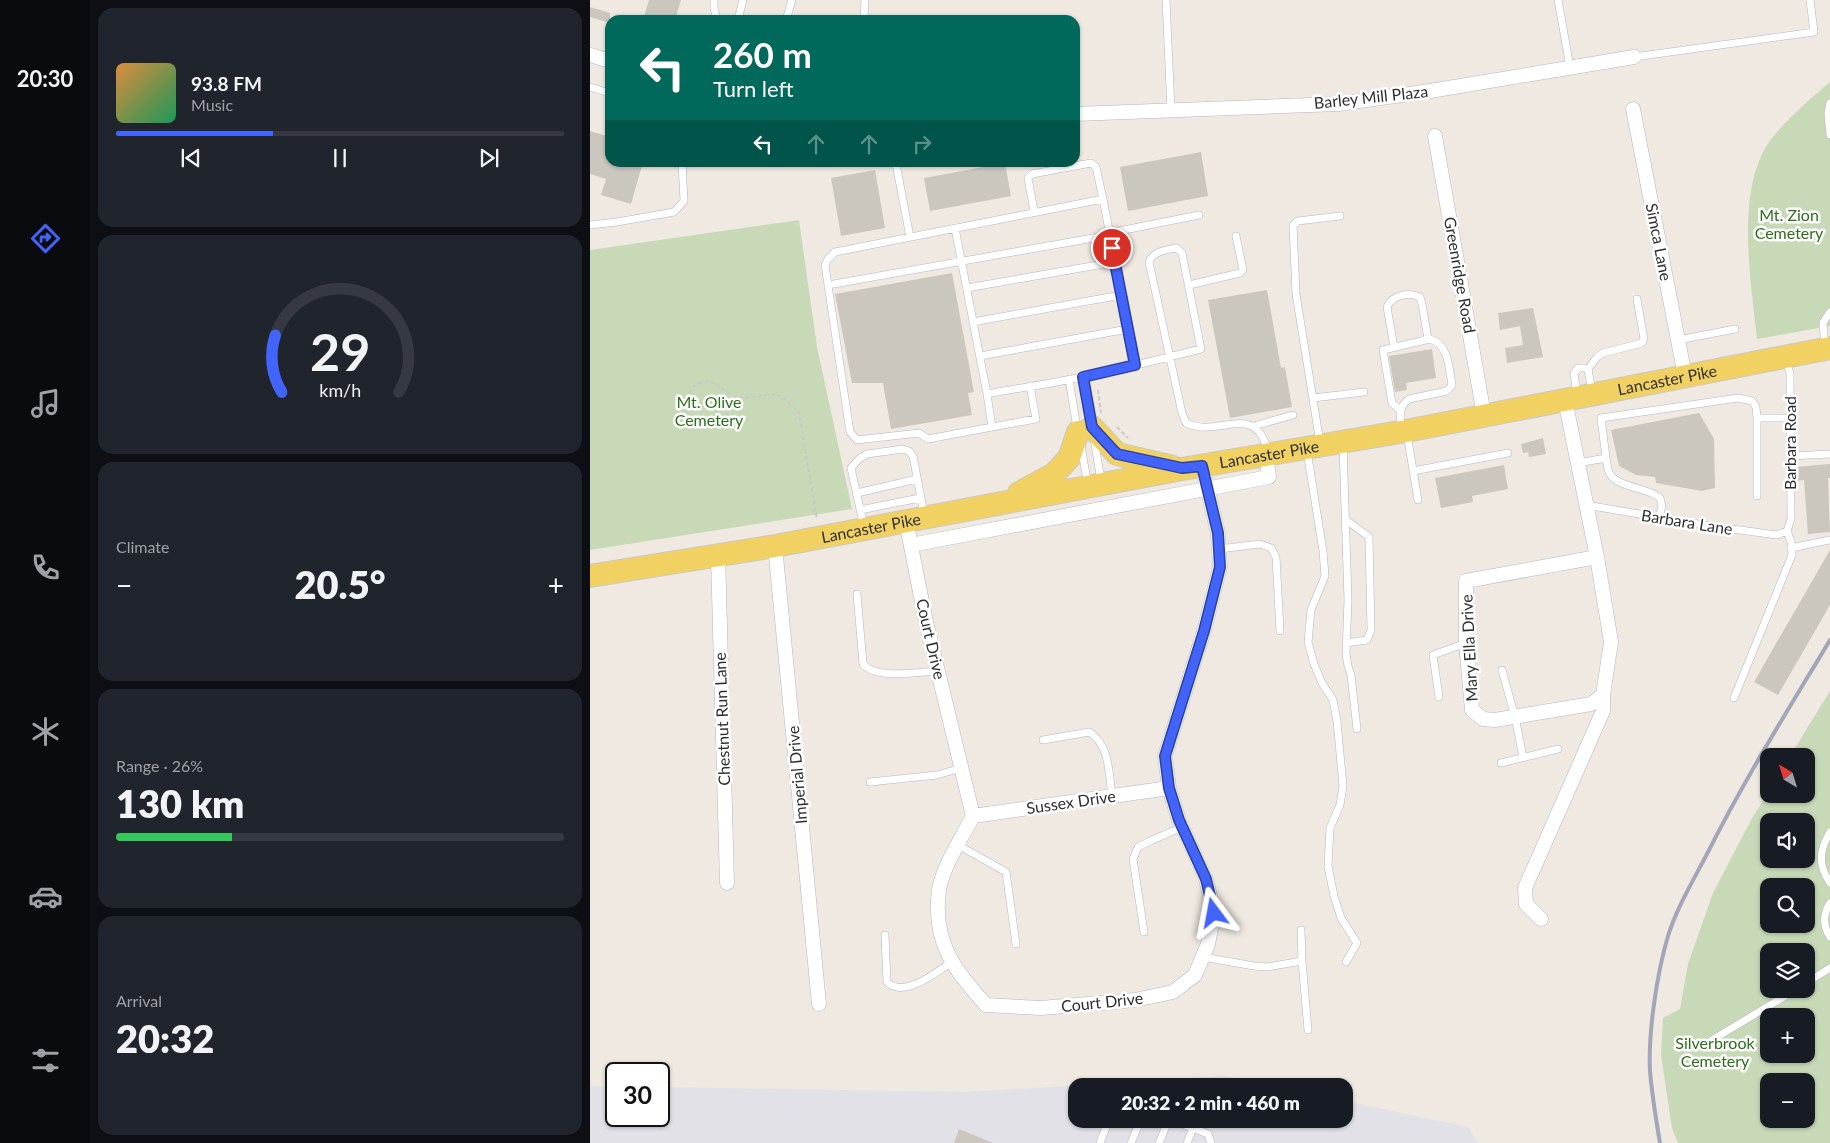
<!DOCTYPE html>
<html lang="en">
<head>
<meta charset="utf-8">
<style>
	body { margin:0; font-family:Lato,sans-serif; background:#20242c; color:#f1f3f6; height:100vh; display:flex; flex-direction:column; font-size:19px; white-space:nowrap }
	* { box-sizing:border-box; margin:0 }
	p { font-size:16px; color:#9ea1a6 }
	.icon { flex:none; width:28px; height:28px; fill:none; stroke:currentColor; stroke-width:2; stroke-linecap:round; stroke-linejoin:round }
	.map { position:relative; flex:1; overflow:hidden }
	.side { display:flex; flex-direction:column; gap:8px; padding:8px; background:#0d0f14; width:500px }
	.side>* { flex:none }
	.top-card { position:absolute; left:15px; top:15px; width:475px; height:152px; border-radius:15px; box-shadow:0 1px 4px #0004; background:#00695c; color:#fff; overflow:hidden }
	.needle { width:32px; rotate:322deg }
	.fabs { position:absolute; left:1170px; top:748px; display:grid; gap:10px }
	.fabs a { display:grid; place-items:center; width:55px; height:55px; border-radius:10px; background:#171b24; box-shadow:0 1px 4px #0004; font-size:25px }
	.speed { position:absolute; left:15px; top:1062px; display:flex; gap:10px; font-size:25px; font-weight:700; text-align:center }
	.speed>* { display:grid; place-content:center; width:65px; height:65px; border-radius:50%; background:#171b24; box-shadow:0 1px 4px #0004; line-height:1 }
	.speed .limit { border:2px solid #111; border-radius:8px; background:#fff; color:#111 }
	.pin { position:absolute; display:grid; place-items:center; width:42px; height:42px; color:#fff; margin:-21px; border:2px solid #fff; border-radius:50%; box-shadow:0 1px 5px #0007 }
	.me { position:absolute; width:55px; margin:-28px; rotate:347deg; stroke-linejoin:round; filter:drop-shadow(0 0 4px #0008) }
	.turn { display:flex; align-items:center; gap:18px; height:105px; padding:0 25px; font-size:22px }
	.turn .icon { width:65px; height:65px; stroke-width:2.5 }
	.turn b { display:block; font-size:35px; line-height:42px }
	.lanes { display:flex; align-items:center; height:48px; padding:0 25px; background:#0003; justify-content:center; gap:25px; direction:ltr }
	.lanes .off { opacity:.35 }
	.big { font-size:38px; font-weight:800; line-height:1.1 }
	.side .card { flex:1; display:flex; flex-direction:column; justify-content:center; gap:8px; min-width:0; padding:0 18px; border-radius:15px; background:#20242c }
	.side .dial { align-items:center; gap:0 }
	.dial svg { height:130px; overflow:visible; fill:none; stroke:#363941; stroke-width:7; stroke-linecap:round; text-anchor:middle }
	.dial text { fill:#f1f3f6; stroke:none }
	.song { display:flex; align-items:center; gap:15px }
	.cover { width:60px; height:60px; border-radius:8px; background:linear-gradient(135deg,hsl(30 70% 55%),hsl(150 70% 35%)) }
	.played { height:5px; border-radius:2px; background:linear-gradient(90deg,#4264fb 35%,#363941 35%) }
	.keys { display:flex; justify-content:space-around; direction:ltr }
	.heat { display:flex; justify-content:space-between; align-items:center; font-size:28px; direction:ltr }
	.charge { height:8px; border-radius:4px; background:linear-gradient(90deg,#34c759 26%,#363941 0) }
	.trip { position:absolute; left:478px; top:1078px; width:285px; height:50px; border-radius:15px; background:#171b24; box-shadow:0 1px 4px #0004; font-weight:800; line-height:50px; text-align:center }
	main { display:flex; flex:1; min-height:0 }
	.tabs { display:flex; flex-direction:column; width:90px; justify-content:space-around; align-items:center; background:#090b0e; color:#9ea1a6 }
	.tabs .icon { width:35px; height:35px }
	.tabs .current { color:#4264fb }
	.tabs b { font-size:22px; color:#f1f3f6 }
	.map>svg:first-child { display:block }
</style>
</head>
<body>
<main>
<nav class="tabs">
<b>20:30</b>
<svg class="icon current" aria-label="directions" viewBox="0 0 24 24"><path d="M12 3l9 9-9 9-9-9zM9 14v-3h6M13 9l2 2-2 2"/></svg>
<svg class="icon" aria-label="music" viewBox="0 0 24 24"><path d="M9 18V5l10-2v13"/><circle cx="6" cy="18" r="3"/><circle cx="16" cy="16" r="3"/></svg>
<svg class="icon" aria-label="phone" viewBox="0 0 24 24"><path d="M5 4h4l2 5-3 2q2 4 5 5l2-3 5 2v4C11 20 4 13 5 4z"/></svg>
<svg class="icon" aria-label="climate" viewBox="0 0 24 24"><path d="M12 3v18M4 7l16 10M4 17L20 7"/></svg>
<svg class="icon" aria-label="car" viewBox="0 0 24 24"><path d="M5 17H2v-5l4-1 3-4h7l3 4 3 1v5h-3M9 17h6M6 11h13"/><circle cx="7" cy="17" r="2"/><circle cx="17" cy="17" r="2"/></svg>
<svg class="icon" aria-label="filters" viewBox="0 0 24 24"><path d="M4 7h16M4 17h16"/><circle cx="9" cy="7" r="2"/><circle cx="15" cy="17" r="2"/></svg>
</nav>
<section class="side">
<div class="card">
<div class="song"><i class="cover"></i><div><b>93.8 FM</b><p>Music</p></div></div>
<div class="played"></div>
<div class="keys"><svg class="icon" aria-label="previous" viewBox="0 0 24 24"><path d="M18 5L8 12l10 7zM5 5v14"/></svg><svg class="icon" aria-label="pause" viewBox="0 0 24 24"><path d="M8 5v14M16 5v14"/></svg><svg class="icon" aria-label="next" viewBox="0 0 24 24"><path d="M6 5l10 7-10 7zM19 5v14"/></svg></div>
</div>
<div class="card dial"><svg viewBox="0 0 100 80">
<path d="M14 69A42 42 0 1 1 86 69"/>
<path d="M14 69A42 42 0 0 1 10 34" stroke="#4264fb"/>
<text x="50" y="56" font-size="32" font-weight="700">29</text>
<text x="50" y="72" font-size="11">km/h</text>
</svg></div>
<div class="card"><p>Climate</p>
<div class="heat"><a>−</a><b class="big">20.5°</b><a>+</a></div>
</div>
<div class="card"><p>Range · 26%</p><b class="big">130 km</b><div class="charge"></div></div>
<div class="card"><p>Arrival</p><b class="big">20:32</b></div>
</section>
<div class="map">
<svg width="1240" height="1143" viewBox="0 0 1240 1143">
	<rect width="100%" height="100%" fill="#efe9e1"/>
	<path fill="#e3e1e8" d="M633,1076L683,1086H486V1119H754V1101L878,1127L888,1143H0V1080L2,1086L26,1087V1116H69V1087L376,1092Z"/>
	<path fill="#c8d9b8" fill-rule="evenodd" d="M1240,82V326L1167,339C1161,280 1144,188 1182,138C1199,117 1220,99 1240,82Z
		M209,220L227,347L262,509L0,550V250Z
		M1240,691V1143H1088L1082,1128L1071,1055L1073,1018L1090,1009L1098,964L1123,893L1161,820L1179,791V794H1216V756H1200ZM1179,821H1216V859H1179ZM1179,886H1216V924H1179ZM1179,951H1216V989H1179ZM1179,1016H1216V1054H1179ZM1179,1081H1216V1119H1179Z"/>
	<path fill="#cbc7bf" d="M59,0H91L85,20H53Z
		M0,7L20,13V23L0,17Z
		M0,131L20,137V162H53L41,204L11,195L16,179L0,174Z
		M611,152L618,196L538,211L530,167Z
		M415,163L421,196L340,211L334,178Z
		M285,170L295,228L251,236L241,178Z
		M362,273L384,392L378,393L382,415L301,429L293,383H262L245,294Z
		M677,290L691,368L695,367L702,407L640,418L618,300Z
		M943,308L953,357L917,363L915,348L933,345L930,326L910,330L908,313Z
		M842,349L846,378L816,383L817,390L805,392L799,356Z
		M1109,413L1124,439L1125,488L1112,491L1066,483L1065,477L1046,475L1029,466L1021,430Z
		M953,438L956,454L939,457L938,452L933,453L931,444Z
		M1240,464V478H1238L1240,532L1218,534L1214,480L1206,481V467Z
		M914,465L918,489L882,496L883,502L851,508L845,478Z
		M1240,550V605L1188,695L1164,682Z
		M369,1129L403,1143H364Z"/>
	<g fill="none" stroke-linecap="round" stroke-linejoin="round">
		<g stroke="#b4b7c1" stroke-width="8">
			<path id="lane" d="M124,0V8L127,20
				M576,0L581,110
				M968,0L980,67
				M148,20L153,0
				M196,20L202,0
				M274,20L275,0
				M1044,57L1224,32L1220,0
				M0,87L20,93
				M1240,103L1238,114L1240,135
				M306,164L320,237
				M444,211L438,178L442,174L501,163L506,167L513,199
				M0,225L27,222L84,212L94,201L92,162
				M365,228L397,394
				M519,233L609,215
				M238,285L520,235
				M599,285L650,273L653,270L646,236
				M377,288L525,262
				M383,322L531,295
				M1088,340L1145,329
				M804,347L797,307C802,295 818,292 830,297L832,304L838,339
				M1235,347L1233,323L1240,312
				M390,356L538,329
				M1195,360L1200,373L1201,519L1197,531
				M545,365L513,199L245,252L238,259L235,265L260,432L267,440L329,433L338,439L402,427L397,394C428,388 460,384 492,377C532,369 571,359 611,349L592,253L586,248C576,250 563,251 559,262L592,413L596,423C629,439 664,400 678,451
				M998,369L1007,357L1013,353L1052,343L1054,339L1047,299
				M493,377L501,424
				M479,379L487,428
				M987,395L984,373L988,368H994L998,369L1002,392
				M723,398L774,392
				M810,410L802,403L793,350L840,339C859,344 859,369 862,385L857,391L819,399C808,407 810,418 811,430
				M664,426L703,415
				M402,427L446,419L440,386
				M817,434L828,500
				M504,439L511,481
				M730,443L706,294L703,225L708,221L750,216
				M753,445L758,600L756,654L758,666L761,675L767,729
				M491,446L498,485
				M717,451L733,551L735,576L721,610L718,642L724,664L732,683L743,700L747,721L753,786L750,805L740,828L738,866L744,896L751,918L767,943L756,962
				M1200,456L1240,454
				M1016,458C1017,463 1017,469 1020,474C1028,488 1058,487 1070,498L1072,506L1069,518
				M988,463L1016,458L1011,418L1148,398L1162,401L1166,407L1167,418
				M823,471L918,453
				M267,493L327,479
				M1167,496V418H1200
				M996,505L1120,526L1187,535L1197,531
				M270,510L330,498
				M756,520L779,537L781,630L777,640L756,643
				M274,527L261,468L269,459L277,454L313,449L319,451L323,456L334,514
				M1201,548L1240,540
				M629,549L670,544L681,548L686,557L690,631
				M267,594L273,664C286,680 329,672 348,671
				M912,670L925,717L933,757
				M849,697L843,655L876,643
				M1144,698L1202,555L1201,542L1197,531
				M453,740L499,732C520,744 519,775 522,796
				M911,763L968,749
				M280,782L347,775L371,768
				M1240,832C1229,851 1228,865 1240,883
				M368,845L416,872L426,944
				M1240,903C1233,914 1233,926 1240,937
				M711,930L712,961
				M554,932L543,859L548,847L560,841L592,827
				M295,935L297,982C314,999 346,972 362,962
				M613,957L664,966L677,967L712,961L718,1030
				M1216,983L1240,968
				M1122,1040L1207,989
				M579,1119L618,1134L621,1143
				M510,1143L519,1119H521
				M541,1143L551,1119
				M569,1143L579,1119
				M597,1143L603,1128"/>
		</g>
		<g stroke="#b4b7c1" stroke-width="15">
			<path id="street" d="M0,55L20,61
				M1043,109L1095,376
				M485,114L748,104L840,91L1044,57
				M845,136L894,415
				M975,400L1007,557
				M316,521L336,622L383,816C372,838 356,861 350,885C348,890 349,896 348,900C345,946 367,973 396,1005L451,1008L545,1000L583,992L605,975L618,944L624,913L616,879L589,820L579,788L575,756L614,631L630,567L628,533L612,466
				M321,545L679,477L676,455
				M185,546L229,1004
				M128,555L137,883
				M1007,557L1021,642L1013,695L1001,704L905,720L893,719L882,710L876,643V581Z
				M383,816L579,788
				M951,919L936,904L935,888L1013,711V695"/>
		</g>
		<g stroke="#c9c9c9" stroke-width="24">
			<g id="primary">
				<path d="M502,427L527,454L583,467"/>
				<path d="M429,493L464,474L479,458L488,432"/>
				<path id="s1" d="M0,576L185,546L592,469L816,431L1240,348"/>
			</g>
		</g>
		<path stroke="#c9c9c9" stroke-width="2" stroke-dasharray="4 2.5" stroke-linecap="butt" d="M508,390L511,413
			M150,398C140,406 135,419 124,425C98,440 86,391 110,383C127,377 136,398 152,398C183,396 185,385 209,413L227,520
			M527,427L538,438"/>
		<use href="#lane" stroke="#fff" stroke-width="7"/>
		<use href="#street" stroke="#fff" stroke-width="14"/>
		<use href="#primary" stroke="#f2d163" stroke-width="22"/>
		<path stroke="#a3a6b8" stroke-width="4" d="M1070,1143C1066,1119 1062,1096 1060,1071C1058,1033 1067,973 1078,936C1087,907 1103,881 1117,854C1154,780 1198,710 1240,640"/>
	</g>
	<g fill="none" stroke-linecap="round" stroke-linejoin="round">
		<g stroke="#2b41a3" stroke-width="12">
			<path id="route" d="M522,248L545,365L493,377L502,427L527,454L592,468L612,466L628,533L630,567L614,631L575,756L579,788L589,820L616,879L624,913"/>
		</g>
		<use href="#route" stroke="#4264fb" stroke-width="9"/>
	</g>
	<g text-anchor="middle" stroke-width="5" stroke-linejoin="round" paint-order="stroke">
		<g font-size="16" fill="#2e2e2e" stroke="#fff">
			<text transform="translate(781 97) rotate(-6)" y="6">Barley Mill Plaza</text>
			<text transform="translate(1069 242) rotate(79)" y="6">Simca Lane</text>
			<text transform="translate(870 275) rotate(80)" y="6">Greenridge Road</text>
			<text dy="6" stroke="none"><textPath href="#s1" startOffset="1095">Lancaster Pike</textPath></text>
			<text transform="translate(1200 443) rotate(-90)" y="6">Barbara Road</text>
			<text dy="6" stroke="none"><textPath href="#s1" startOffset="690">Lancaster Pike</textPath></text>
			<text transform="translate(1097 522) rotate(9)" y="6">Barbara Lane</text>
			<text dy="6" stroke="none"><textPath href="#s1" startOffset="285">Lancaster Pike</textPath></text>
			<text transform="translate(341 639) rotate(77)" y="6">Court Drive</text>
			<text transform="translate(879 648) rotate(-93)" y="6">Mary Ella Drive</text>
			<text transform="translate(132 719) rotate(-92)" y="6">Chestnut Run Lane</text>
			<text transform="translate(207 775) rotate(-95)" y="6">Imperial Drive</text>
			<text transform="translate(481 802) rotate(-8)" y="6">Sussex Drive</text>
			<text transform="translate(512 1002) rotate(-6)" y="6">Court Drive</text>
		</g>
		<g font-size="16" fill="#2c6e1b" stroke="#fff">
			<text x="1199" y="221">Mt. Zion<tspan x="1199" dy="18">Cemetery</tspan></text>
			<text x="119" y="408">Mt. Olive<tspan x="119" dy="18">Cemetery</tspan></text>
			<text x="1125" y="1049">Silverbrook<tspan x="1125" dy="18">Cemetery</tspan></text>
		</g>
	</g>
</svg>
<div class="fabs">
<a><svg class="needle" viewBox="-14 -14 28 28"><path d="M0-13l5 13h-10z" fill="#e53935"/><path d="M0 13l5-13h-10z" fill="#9ea1a6"/></svg></a>
<a><svg class="icon" aria-label="sound" viewBox="0 0 24 24"><path d="M4 9h4l5-4v14l-5-4H4zM17 9q2 3 0 6"/></svg></a>
<a><svg class="icon" aria-label="search" viewBox="0 0 24 24"><circle cx="10" cy="10" r="6"/><path d="M15 15l6 6"/></svg></a>
<a><svg class="icon" aria-label="layers" viewBox="0 0 24 24"><path d="M12 4l9 5-9 5-9-5zM3 14l9 5 9-5"/></svg></a>
<a>+</a>
<a>−</a>
</div>
<div class="speed"><div class="limit">30</div></div>
<div class="pin" style="left:522px;top:248px;background:#d93025"><svg class="icon" aria-label="arrive" viewBox="0 0 24 24"><path d="M6 21V4h12l-3 4 3 4H6"/></svg></div>
<svg class="me" style="left:624px;top:913px" viewBox="-20 -20 40 40"><path d="M0-17L14 15 0 8-14 15z" fill="#4264fb" stroke="#fff" stroke-width="4"/></svg>
<div class="trip">20:32 · 2 min · 460 m</div>
<div class="top-card">
<div class="turn"><svg class="icon" aria-label="left" viewBox="0 0 24 24"><path d="M17 20v-9H6M10 6l-5 5 5 5"/></svg><div><b>260 m</b>Turn left</div></div>
<div class="lanes"><svg class="icon" aria-label="left" viewBox="0 0 24 24"><path d="M17 20v-9H6M10 6l-5 5 5 5"/></svg><svg class="icon off" aria-label="ahead" viewBox="0 0 24 24"><path d="M12 20V5M6 11l6-6 6 6"/></svg><svg class="icon off" aria-label="ahead" viewBox="0 0 24 24"><path d="M12 20V5M6 11l6-6 6 6"/></svg><svg class="icon off" aria-label="right" viewBox="0 0 24 24"><path d="M7 20v-9h11M14 6l5 5-5 5"/></svg></div>
</div>
</div>
</main>
</body>
</html>
